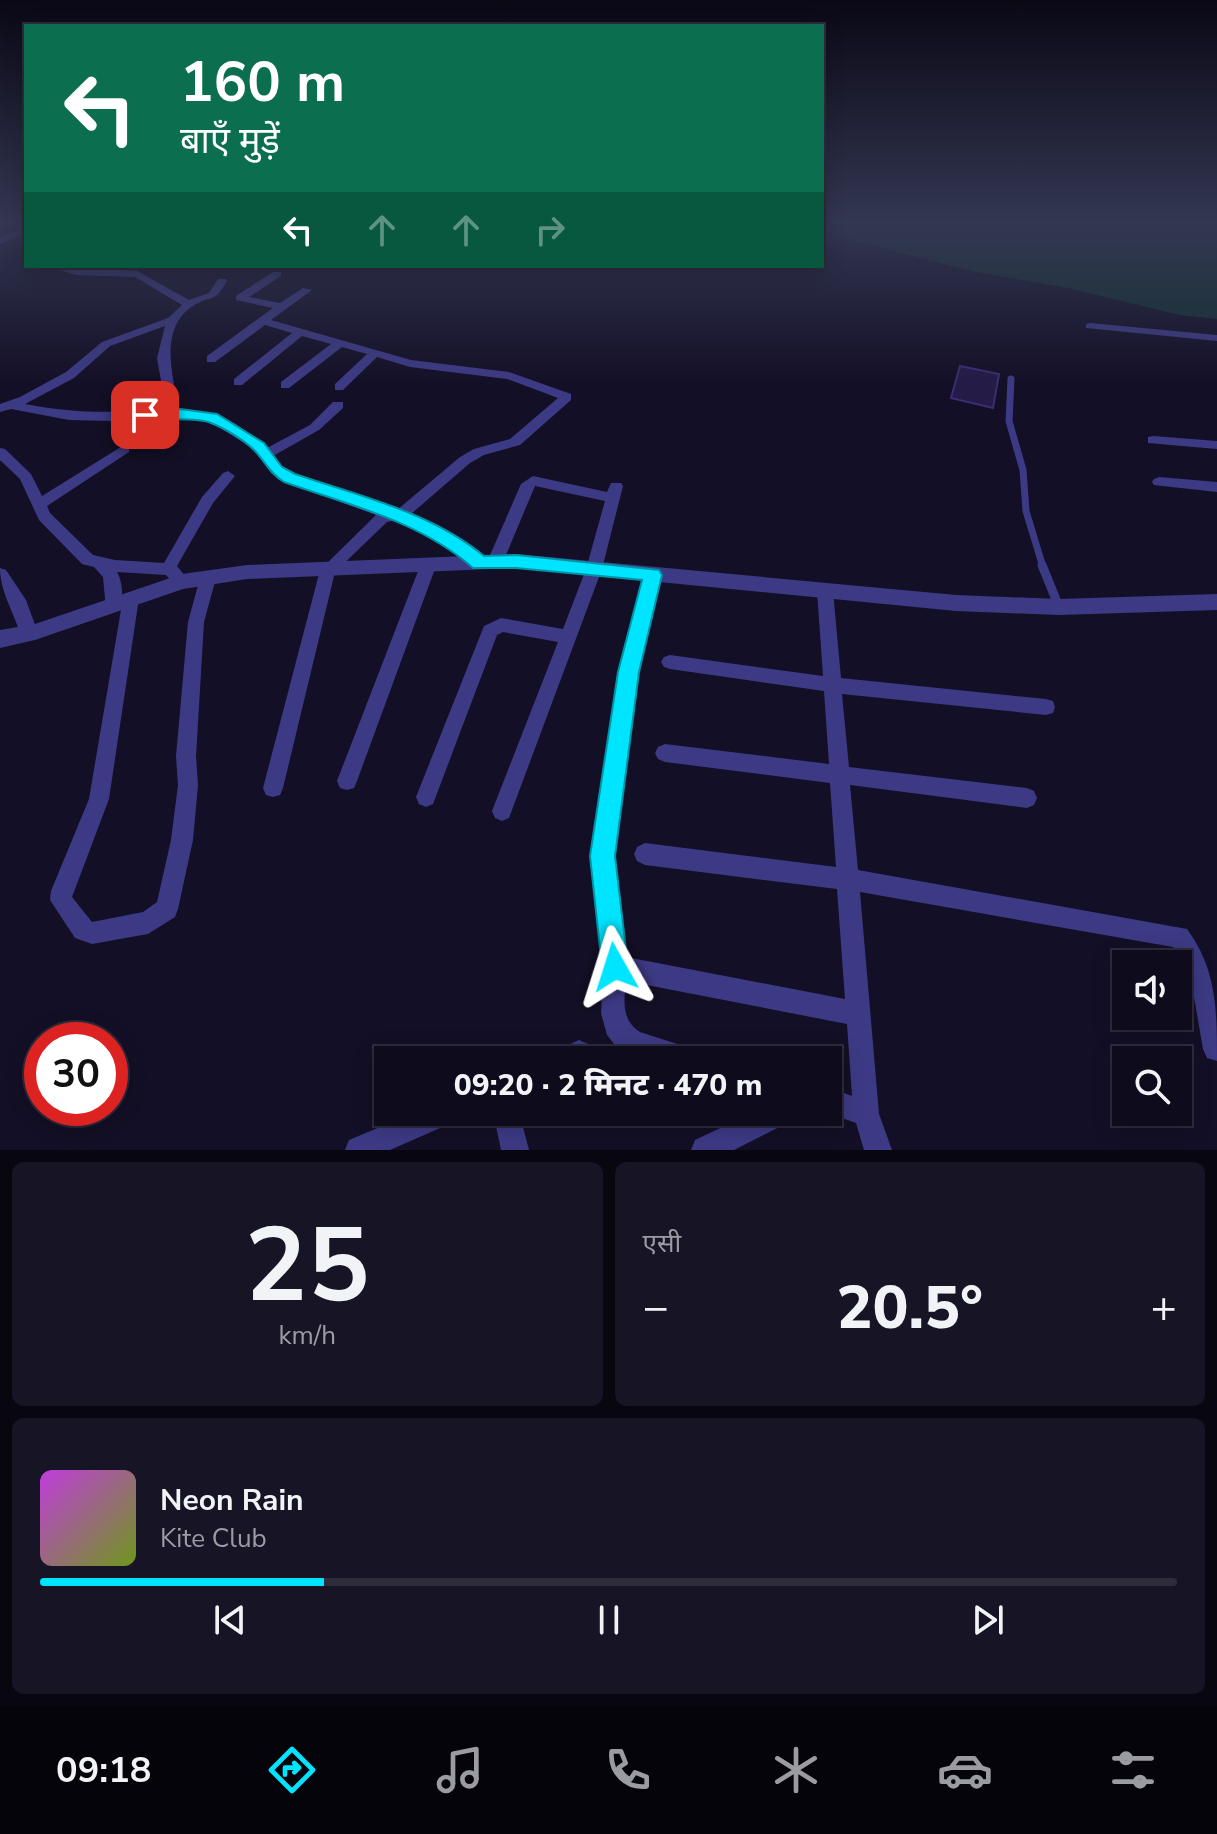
<!DOCTYPE html>
<html lang="hi">
<head>
<meta charset="utf-8">
<style>
	body { margin:0; font-family:"Nunito Sans","Noto Sans Devanagari",sans-serif; background:#171425; color:#f1f3f6; height:100vh; display:flex; flex-direction:column; font-size:30px; white-space:nowrap }
	* { box-sizing:border-box; margin:0 }
	p { font-size:26px; color:#9b9ba3 }
	.icon { flex:none; width:44px; height:44px; fill:none; stroke:currentColor; stroke-width:2; stroke-linecap:round; stroke-linejoin:round }
	.map { position:relative; height:1150px; overflow:hidden }
	.sheet { display:flex; flex-direction:column; gap:12px; padding:12px; background:#08060f; flex:1 }
	.sheet>* { flex:none }
	.guide { position:absolute; left:24px; top:24px; width:800px; height:244px; border-radius:0px; box-shadow:0 4px 20px #0003,0 0 0 2px #2e2b3b; background:#0b6e4f; color:#fff; overflow:hidden }
	.buttons { position:absolute; left:1112px; top:950px; display:grid; gap:16px }
	.buttons a { display:grid; place-items:center; width:80px; height:80px; border-radius:0px; background:#0e0b1c; box-shadow:0 4px 20px #0003,0 0 0 2px #2e2b3b; font-size:40px }
	.speed { position:absolute; left:24px; top:1022px; display:flex; gap:16px; font-size:40px; font-weight:700; text-align:center }
	.speed>* { display:grid; place-content:center; width:104px; height:104px; border-radius:50%; background:#0e0b1c; box-shadow:0 4px 20px #0003,0 0 0 2px #2e2b3b; line-height:1 }
	.speed .limit { border:12px solid #d22; background:#fff; color:#111 }
	.pin { position:absolute; display:grid; place-items:center; width:68px; height:68px; color:#fff; margin:-34px; border-radius:16px; box-shadow:0 4px 12px #0006 }
	.me { position:absolute; width:88px; margin:-44px; rotate:354deg; stroke-linejoin:round; filter:drop-shadow(0 0 6px #0008) }
	.turn { display:flex; align-items:center; gap:28px; height:168px; padding:0 24px; font-size:36px }
	.turn .icon { width:104px; height:104px; stroke-width:2.5 }
	.turn b { display:block; font-size:56px; line-height:68px }
	.lanes { display:flex; align-items:center; height:76px; padding:0 24px; background:#0003; justify-content:center; gap:40px; direction:ltr }
	.lanes .off { opacity:.35 }
	.big { font-size:60px; font-weight:800; line-height:1.1 }
	.sheet .card { flex:1; display:flex; flex-direction:column; justify-content:center; gap:12px; min-width:0; padding:0 28px; border-radius:12px; background:#171425 }
	.sheet .dial { align-items:center; gap:0 }
	.dial b { font-size:104px; line-height:1 }
	.song { display:flex; align-items:center; gap:24px }
	.cover { width:96px; height:96px; border-radius:12px; background:linear-gradient(135deg,hsl(290 70% 55%),hsl(80 70% 35%)) }
	.played { height:8px; border-radius:4px; background:linear-gradient(90deg,#00e5ff 25%,#2e2b3b 25%) }
	.keys { display:flex; justify-content:space-around; direction:ltr }
	.heat { display:flex; justify-content:space-between; align-items:center; font-size:44px; direction:ltr }
	.sheet .tiles { flex:1; display:grid; gap:12px; grid-template-columns:1fr 1fr }
	.card:last-child { grid-column:span 2 }
	.trip { position:absolute; left:374px; top:1046px; width:468px; height:80px; border-radius:0px; background:#0e0b1c; box-shadow:0 4px 20px #0003,0 0 0 2px #2e2b3b; font-weight:800; line-height:80px; text-align:center }
	.menu { display:flex; height:128px; justify-content:space-around; align-items:center; background:#06040b; color:#9b9ba3 }
	.menu .icon { width:56px; height:56px }
	.menu .on { color:#00e5ff }
	.menu b { font-size:36px; color:#f1f3f6 }
	.map>svg:first-child { display:block }
</style>
</head>
<body>
<div class="map">
<svg width="1217" height="1150" viewBox="0 0 1217 1150">
	<rect width="100%" height="100%" fill="#130f26"/>
	<path fill="#12302f" d="M822,224H1217V319L1180,315L1068,288L976,272L862,243L822,229Z"/>
	<path fill="#241b47" stroke="#3b2d73" stroke-width="2" d="M960,366L999,374L993,408L951,398Z"/>
	<g fill="none" stroke-linecap="round" stroke-linejoin="round">
		<path stroke="#3d3a85" stroke-width="7" d="M1011,379L1009,421L1023,470L1026,511L1043,567"/>
		<path stroke="#3d3a85" stroke-width="9" d="M1042,565L1059,607"/>
		<path fill="#3d3a85" fill-rule="evenodd" d="M26,226V233L0,244V237Z
			M49,266L137,271L189,300L209,293L218,279H226L227,281C212,306 213,293 193,306C158,328 173,377 179,410L217,414L236,424L267,448L310,425L333,402H343V408L319,430L273,456L281,467L294,475L391,509L397,510L460,457L474,449L510,439L558,398L507,379L410,367L377,357L343,390H335V384L367,354L342,347L289,388H281V382L331,344L302,336L242,385H234V379L292,333L265,325L215,362H207V356L273,308L236,300V296L273,272H281V276L249,297L280,303L303,288L312,290L271,320L411,360L509,372L571,394V400L520,445L484,455L470,463L411,514L447,530L487,562L521,484L533,476L607,492L611,483H621L623,486L602,569L509,818L502,821L495,818L492,811L558,642L503,632L497,635L433,804L426,807L419,804L416,797L484,626L501,618L563,629L586,569L605,501L535,486L503,562L495,568L488,563L480,569L474,567C456,553 410,514 387,522L335,572L283,788L280,795L273,797L266,795L263,788L320,570L376,515L284,481L271,473L254,449L209,421L171,416L115,421L69,420L11,409L0,412V404L20,397L66,372L102,342L168,318L182,305L135,277L75,275ZM165,326L157,358L166,409C113,413 78,414 25,404L74,378L110,346Z
			M1090,323L1217,335V341L1086,328V324Z
			M1153,436L1217,441V449L1148,443V437Z
			M124,445L129,446V452L47,506L50,513L93,555L115,560L164,563L202,497L223,473L228,471L235,476L213,503L177,566L190,582L188,586H176L166,575L117,572C123,583 124,597 118,609H106L103,577L94,567L82,564L39,520L20,479L0,460V448L5,449L31,474L42,496Z
			M1159,477L1217,482V492L1154,485L1152,482L1154,479Z
			M428,560L436,566L357,781L354,788L347,790L340,788L337,781L420,566Z
			M0,568L6,570L26,600L38,633L35,638H23L20,633C13,611 0,591 0,568Z
			M653,569L661,575L637,672L614,856L626,957L845,999L837,889L645,865L637,861L634,854L637,847L645,843L836,867L830,783L665,762L658,759L655,753L658,747L665,744L829,764L824,691L670,669L664,667L661,662L664,657L670,655L823,676L817,591L819,587H831L833,591L841,678L1046,699L1053,701L1055,707L1053,713L1046,715L842,694L849,767L1027,788L1034,791L1037,798L1034,805L1027,808L850,785L858,870L1187,929C1217,970 1217,1010 1217,1061L1207,1058L1203,1049L1190,974L1173,947L860,892L879,1114L892,1150H864L856,1123L825,1112H828V1087L852,1096L847,1024L626,981C624,1001 621,1020 640,1032L699,1051L703,1060H649L624,1050L614,1044L607,1035L601,1013L603,967L592,856L619,672L645,575Z
			M208,572L216,578L204,622L196,756L198,785L193,840L178,909L175,917L148,934L92,944L75,938L50,900L51,891L89,799L123,598L125,594H137L139,598L109,799L72,897L92,922L143,912L157,902L171,840L178,785L176,756L188,622L200,578Z
			M579,1040L588,1044L592,1053L589,1060H551L555,1051Z
			M416,1112H460L456,1121L390,1150H345L349,1140Z
			M493,1112H519L529,1150H501Z
			M754,1112H795L791,1121L734,1150H691L695,1140Z"/>
		<path fill="#3d3a85" fill-rule="evenodd" d="M516,554L956,595L1059,599L1217,594V610L1059,615L956,611L516,568L247,579L183,589L35,640L0,648V630L35,624L182,574L247,565Z"/>
	</g>
	<linearGradient id="sky" x2="0" y2="1"><stop stop-color="#0a0815"/><stop offset="0.58" stop-color="#333752"/><stop offset="1" stop-color="#333752" stop-opacity="0"/></linearGradient>
	<rect width="1217" height="385" fill="url(#sky)"/>
	<path fill="#00e5ff" stroke="#0095a6" stroke-width="2" d="M173,408L217,414L264,443L282,467L295,474C359,496 431,512 484,556L516,555L659,570L662,575L639,672L615,856L628,967L624,976L615,980L606,976L602,967L590,856L618,672L642,580L516,568H473C420,521 349,505 284,482C269,473 265,461 254,450C244,440 224,428 211,423C194,415 148,424 137,415L145,410Z"/>
</svg>
<div class="buttons">
<a><svg class="icon" aria-label="sound" viewBox="0 0 24 24"><path d="M4 9h4l5-4v14l-5-4H4zM17 9q2 3 0 6"/></svg></a>
<a><svg class="icon" aria-label="search" viewBox="0 0 24 24"><circle cx="10" cy="10" r="6"/><path d="M15 15l6 6"/></svg></a>
</div>
<div class="speed"><div class="limit">30</div></div>
<div class="pin" style="left:145px;top:415px;background:#d93025"><svg class="icon" aria-label="arrive" viewBox="0 0 24 24"><path d="M6 21V4h12l-3 4 3 4H6"/></svg></div>
<svg class="me" style="left:615px;top:967px" viewBox="-20 -20 40 40"><path d="M0-17L14 15 0 8-14 15z" fill="#00e5ff" stroke="#fff" stroke-width="4"/></svg>
<div class="trip">09:20 · 2 मिनट · 470 m</div>
<div class="guide">
<div class="turn"><svg class="icon" aria-label="left" viewBox="0 0 24 24"><path d="M17 20v-9H6M10 6l-5 5 5 5"/></svg><div><b>160 m</b>बाएँ मुड़ें</div></div>
<div class="lanes"><svg class="icon" aria-label="left" viewBox="0 0 24 24"><path d="M17 20v-9H6M10 6l-5 5 5 5"/></svg><svg class="icon off" aria-label="ahead" viewBox="0 0 24 24"><path d="M12 20V5M6 11l6-6 6 6"/></svg><svg class="icon off" aria-label="ahead" viewBox="0 0 24 24"><path d="M12 20V5M6 11l6-6 6 6"/></svg><svg class="icon off" aria-label="right" viewBox="0 0 24 24"><path d="M7 20v-9h11M14 6l5 5-5 5"/></svg></div>
</div>
</div>
<section class="sheet">
<div class="tiles">
<div class="card dial"><b>25</b><p>km/h</p></div>
<div class="card"><p>एसी</p>
<div class="heat"><a>−</a><b class="big">20.5°</b><a>+</a></div>
</div>
<div class="card">
<div class="song"><i class="cover"></i><div><b>Neon Rain</b><p>Kite Club</p></div></div>
<div class="played"></div>
<div class="keys"><svg class="icon" aria-label="previous" viewBox="0 0 24 24"><path d="M18 5L8 12l10 7zM5 5v14"/></svg><svg class="icon" aria-label="pause" viewBox="0 0 24 24"><path d="M8 5v14M16 5v14"/></svg><svg class="icon" aria-label="next" viewBox="0 0 24 24"><path d="M6 5l10 7-10 7zM19 5v14"/></svg></div>
</div>
</div>
</section>
<nav class="menu">
<b>09:18</b>
<svg class="icon on" aria-label="directions" viewBox="0 0 24 24"><path d="M12 3l9 9-9 9-9-9zM9 14v-3h6M13 9l2 2-2 2"/></svg>
<svg class="icon" aria-label="music" viewBox="0 0 24 24"><path d="M9 18V5l10-2v13"/><circle cx="6" cy="18" r="3"/><circle cx="16" cy="16" r="3"/></svg>
<svg class="icon" aria-label="phone" viewBox="0 0 24 24"><path d="M5 4h4l2 5-3 2q2 4 5 5l2-3 5 2v4C11 20 4 13 5 4z"/></svg>
<svg class="icon" aria-label="climate" viewBox="0 0 24 24"><path d="M12 3v18M4 7l16 10M4 17L20 7"/></svg>
<svg class="icon" aria-label="car" viewBox="0 0 24 24"><path d="M5 17H2v-5l4-1 3-4h7l3 4 3 1v5h-3M9 17h6M6 11h13"/><circle cx="7" cy="17" r="2"/><circle cx="17" cy="17" r="2"/></svg>
<svg class="icon" aria-label="filters" viewBox="0 0 24 24"><path d="M4 7h16M4 17h16"/><circle cx="9" cy="7" r="2"/><circle cx="15" cy="17" r="2"/></svg>
</nav>
</body>
</html>
